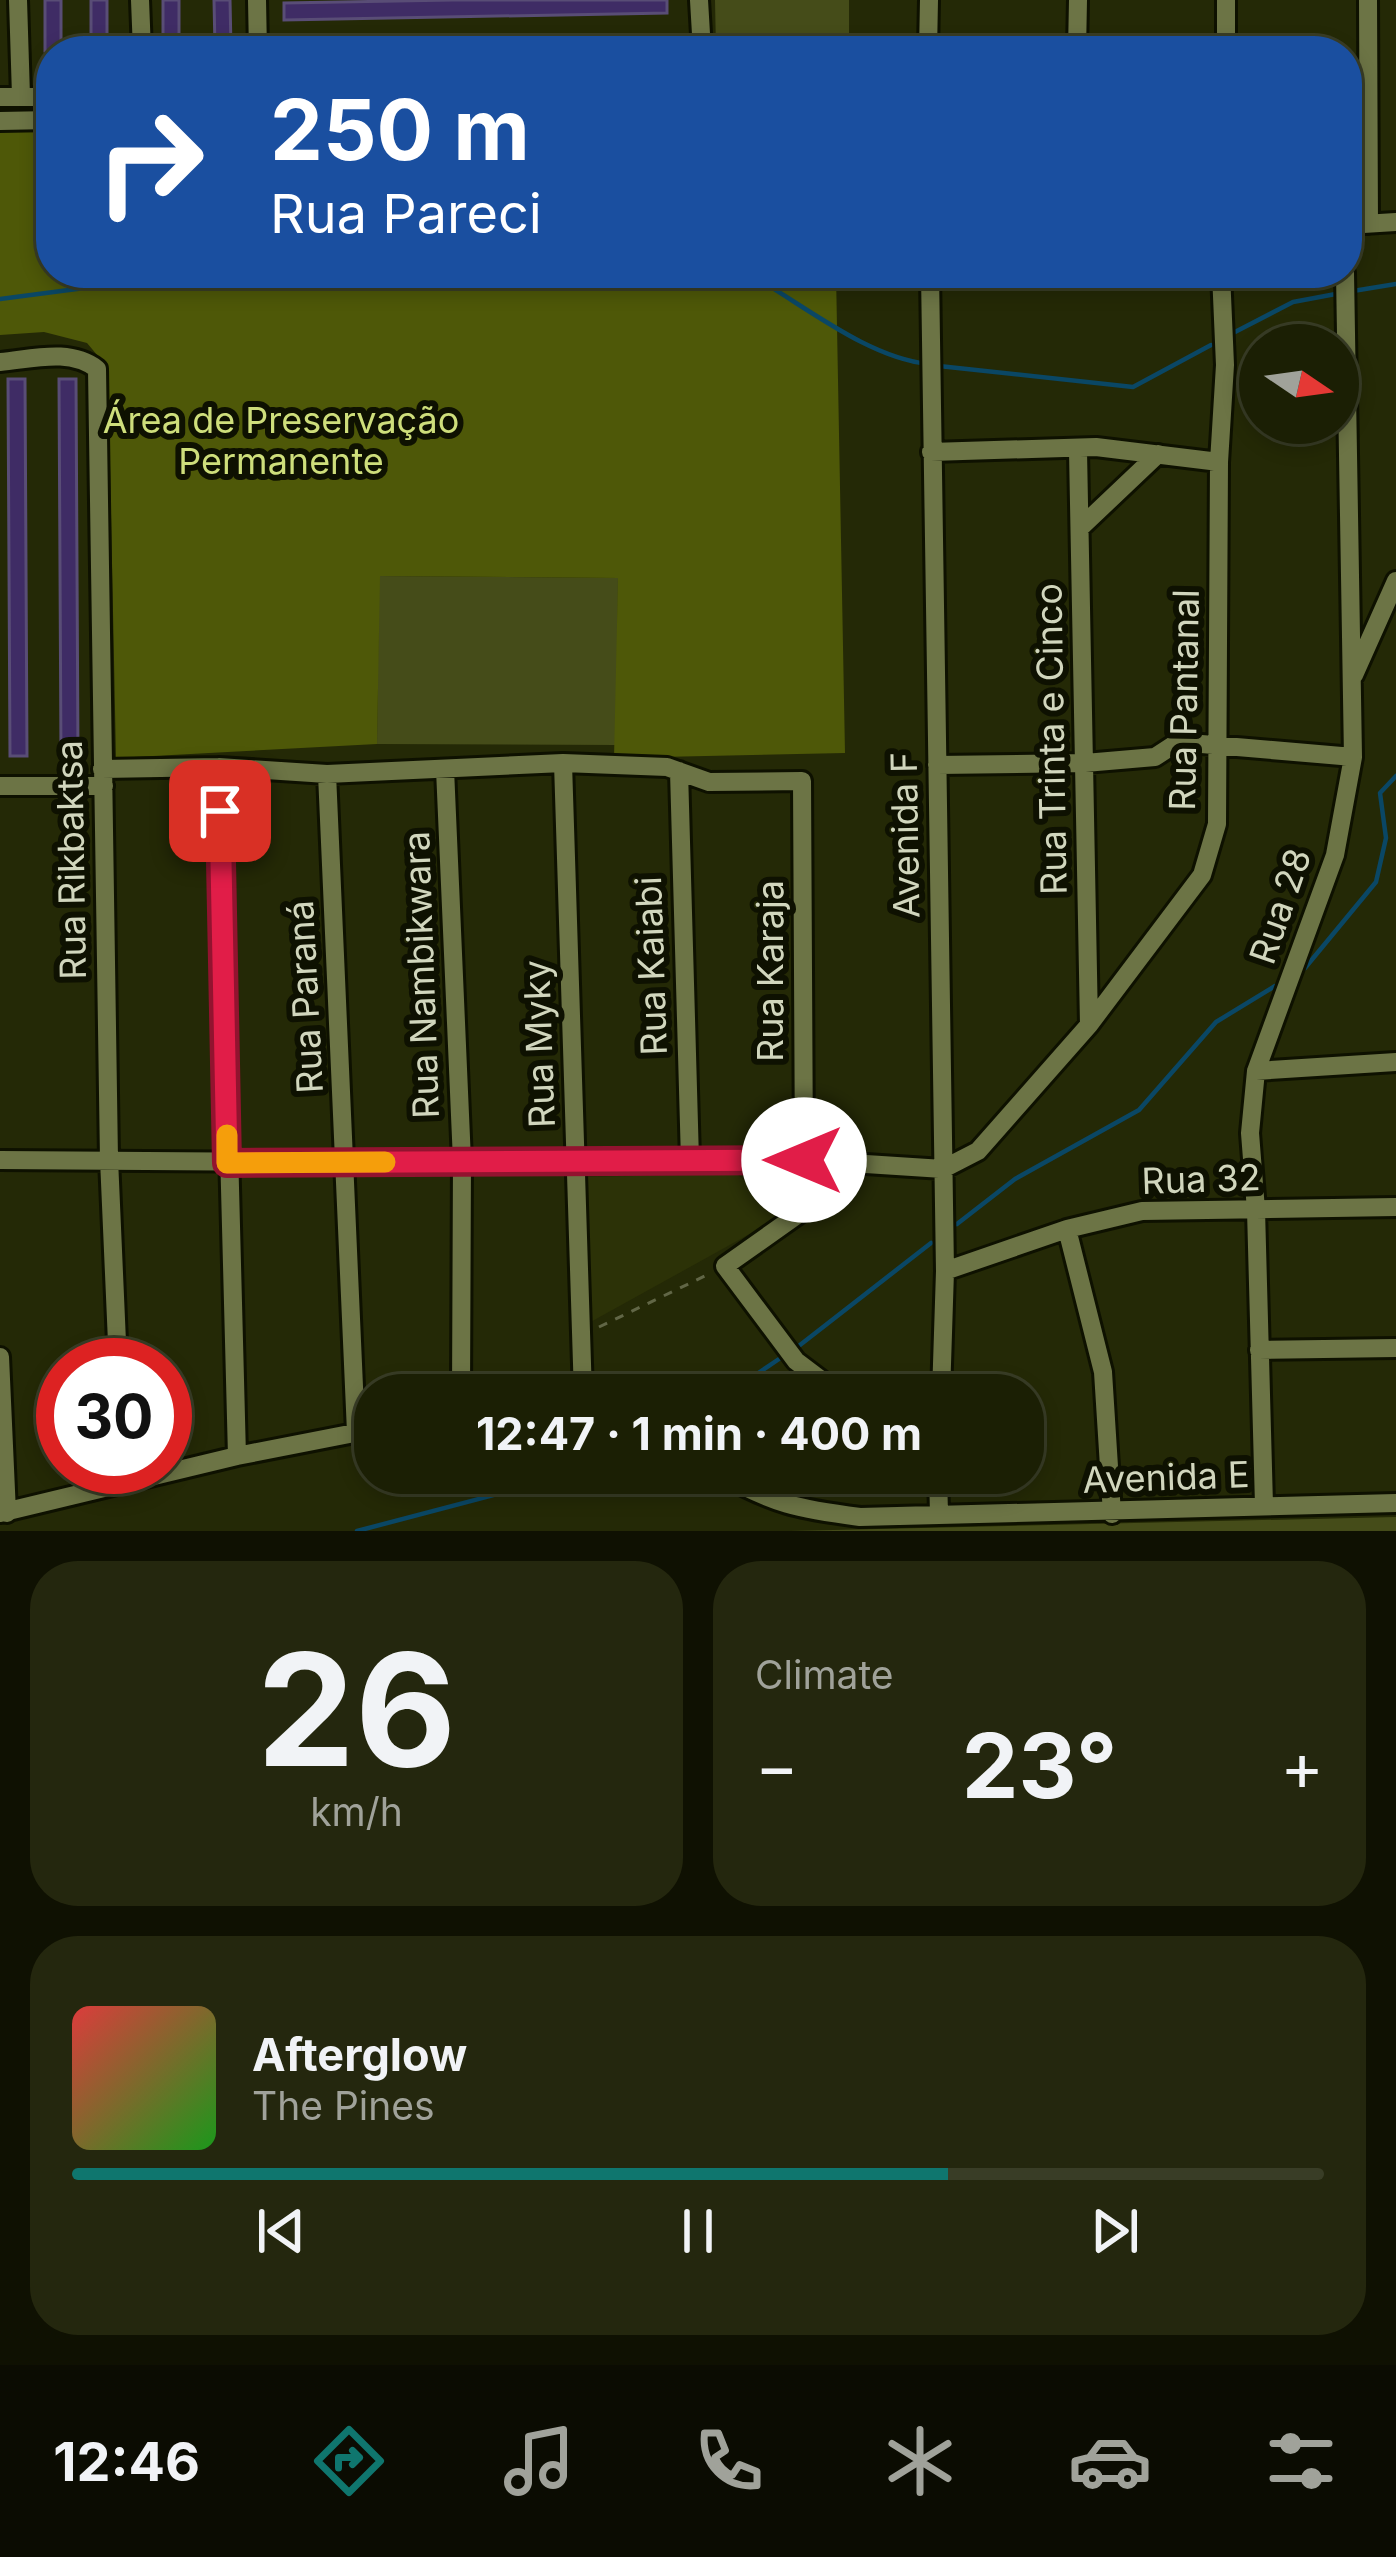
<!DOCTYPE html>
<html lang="en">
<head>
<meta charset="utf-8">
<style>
	body { margin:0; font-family:Inter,sans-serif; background:#24270e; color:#f1f3f6; height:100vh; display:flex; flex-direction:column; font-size:45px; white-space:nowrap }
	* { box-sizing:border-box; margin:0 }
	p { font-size:39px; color:#a0a29a }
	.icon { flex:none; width:66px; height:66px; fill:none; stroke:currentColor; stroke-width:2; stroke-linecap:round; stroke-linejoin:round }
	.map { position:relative; height:1531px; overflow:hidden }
	.panel { display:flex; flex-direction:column; gap:30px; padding:30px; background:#0f1102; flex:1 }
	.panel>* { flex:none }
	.guide { position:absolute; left:36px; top:36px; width:1326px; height:252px; border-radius:48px; box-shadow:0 6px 18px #0003,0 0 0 3px #393d26; background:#1a4fa0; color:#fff; overflow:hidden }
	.needle { width:78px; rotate:103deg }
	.buttons { position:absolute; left:1239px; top:324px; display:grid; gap:24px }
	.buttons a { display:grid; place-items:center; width:120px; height:120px; border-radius:50%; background:#1b1f04; box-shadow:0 6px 18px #0003,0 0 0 3px #393d26; font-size:60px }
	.speed { position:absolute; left:36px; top:1338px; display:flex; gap:24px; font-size:60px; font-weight:700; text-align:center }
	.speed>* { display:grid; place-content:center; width:156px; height:156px; border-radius:50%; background:#1b1f04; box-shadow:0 6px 18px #0003,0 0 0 3px #393d26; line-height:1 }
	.speed .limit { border:18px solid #d22; background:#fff; color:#111 }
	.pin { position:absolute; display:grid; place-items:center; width:102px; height:102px; color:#fff; margin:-51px; border-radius:24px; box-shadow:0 6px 18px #0006 }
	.me { position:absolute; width:132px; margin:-66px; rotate:270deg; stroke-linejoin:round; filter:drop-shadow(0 0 9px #0008) }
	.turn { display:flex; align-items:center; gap:42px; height:252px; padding:0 36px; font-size:54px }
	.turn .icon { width:156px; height:156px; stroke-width:2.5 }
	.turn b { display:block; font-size:84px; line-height:102px }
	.big { font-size:90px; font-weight:700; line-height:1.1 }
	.panel .widget { flex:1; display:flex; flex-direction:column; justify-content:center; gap:18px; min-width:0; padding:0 42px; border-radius:48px; background:#24270e }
	.panel .dial { align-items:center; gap:0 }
	.dial b { font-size:156px; line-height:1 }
	.song { display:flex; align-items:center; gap:36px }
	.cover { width:144px; height:144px; border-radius:18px; background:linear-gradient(135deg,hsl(0 70% 55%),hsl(120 70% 35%)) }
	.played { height:12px; border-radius:6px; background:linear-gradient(90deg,#0f766e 70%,#393d26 70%) }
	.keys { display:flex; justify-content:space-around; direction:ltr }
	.heat { display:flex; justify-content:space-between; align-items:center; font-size:66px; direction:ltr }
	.panel .tiles { flex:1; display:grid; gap:30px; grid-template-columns:1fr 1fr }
	.widget:last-child { grid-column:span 2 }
	.trip { position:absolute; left:354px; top:1374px; width:690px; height:120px; border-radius:48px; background:#1b1f04; box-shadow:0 6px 18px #0003,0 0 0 3px #393d26; font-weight:700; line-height:120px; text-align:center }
	.dock { display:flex; height:192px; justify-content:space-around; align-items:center; background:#0b0c02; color:#a0a29a }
	.dock .icon { width:84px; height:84px }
	.dock .on { color:#0f766e }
	.dock b { font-size:54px; color:#f1f3f6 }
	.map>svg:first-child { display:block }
</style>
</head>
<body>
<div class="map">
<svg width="1396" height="1531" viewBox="0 0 1396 1531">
	<rect width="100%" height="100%" fill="#242906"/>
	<path fill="#2c3207" d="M737,1174L784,1215L587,1324L581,1177Z"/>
	<path fill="#454c19" d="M715,0H849V51H716Z
		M379,576L618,578L617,745L377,744Z
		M1396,1517V1531H790Z"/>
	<path fill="#4e5808" d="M0,131H51V273H836L845,753L614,758L618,578L380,576L377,744L116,758L108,368L87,343L44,332L0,335Z"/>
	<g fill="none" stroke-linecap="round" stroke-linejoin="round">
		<path stroke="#0a4765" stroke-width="4.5" d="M444,273L463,280L519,273
			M747,273C802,303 865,357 928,364
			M1353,291L1396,284
			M0,299L199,273
			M1235,332L1293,302L1341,293
			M939,366L1133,387L1211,345
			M1305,968L1376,882L1386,838L1380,793L1396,776
			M957,1224L1015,1179L1139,1110L1216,1022L1275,986
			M800,1345L931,1243
			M708,1395L751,1378L779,1359
			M357,1531L528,1486L546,1473"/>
	</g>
	<path fill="#3f2c65" stroke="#594d76" stroke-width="3" d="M45,0H61V51H45Z
		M91,0H107V50H91Z
		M163,0H179V51H163Z
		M214,0H230L231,48H215Z
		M453,0H667V13L284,20V3Z
		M8,379H25L27,756H10Z
		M59,379H76L78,757H61Z"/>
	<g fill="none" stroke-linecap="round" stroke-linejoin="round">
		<g stroke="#0e1100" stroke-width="24">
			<path id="minor" d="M18,0L21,96
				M140,0L142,51
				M257,0L258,51
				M699,0L702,51
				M1226,0V51
				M1368,0L1369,224
				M928,51L929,0
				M1077,51L1078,0
				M0,97H51
				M0,121L51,120
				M1347,225L1396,222
				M930,273L945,1271L941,1395
				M0,362C33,359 70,348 97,369L109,1159L118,1365
				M1078,451L1089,1025
				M931,452L1096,447L1219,462
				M1080,528L1158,454
				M1354,675L1396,581
				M563,763L583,1395
				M937,765L1085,763L1155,757L1178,742L1353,757
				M219,767L237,1456
				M102,769L219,767L327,774L563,763L667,767L709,782L802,781L804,1160
				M445,769L462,1161L461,1395
				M679,771L690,1160
				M327,774L356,1432
				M0,786H104
				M1256,1071L1396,1062
				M0,1160L577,1164L804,1160L943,1169L978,1151L1089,1025L1202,875L1217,824L1219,462L1225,365L1221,273
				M1067,1229L1103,1372L1112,1514
				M945,1271L1067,1229L1142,1211L1396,1207
				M1259,1350L1396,1348
				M0,1357L7,1513
				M841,1395L796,1361L725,1266L817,1201L859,1162
				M719,1473C773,1504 798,1509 860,1517L1396,1503
				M938,1473L939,1514
				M1264,1505L1256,1210L1250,1133L1256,1071L1335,855L1353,757L1345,273
				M0,1513L237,1456L375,1429"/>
		</g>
		<path stroke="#616646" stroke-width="3" stroke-dasharray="9 9" stroke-linecap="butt" d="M599,1327L709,1274"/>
		<use href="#minor" stroke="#6c7445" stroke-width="18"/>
	</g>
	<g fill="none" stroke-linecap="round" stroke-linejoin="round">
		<g stroke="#92132f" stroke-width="30">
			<path id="route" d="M220,811L227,1163L804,1160"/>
		</g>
		<use href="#route" stroke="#e11d48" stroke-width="21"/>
		<path stroke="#f59e0b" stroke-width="21" d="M227,1135V1163L385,1162"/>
	</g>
	<g text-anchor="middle" stroke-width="12" stroke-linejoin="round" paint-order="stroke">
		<g font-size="36" fill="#cede7b" stroke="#0e1101">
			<text x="281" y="433">Área de Preservação<tspan x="281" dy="41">Permanente</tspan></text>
		</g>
		<g font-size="36" fill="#d1d6bd" stroke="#0e1101">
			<text transform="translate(1184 700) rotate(-89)" y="13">Rua Pantanal</text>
			<text transform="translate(1051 739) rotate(-91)" y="13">Rua Trinta e Cinco</text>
			<text transform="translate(905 835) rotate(-91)" y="13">Avenida F</text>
			<text transform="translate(71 860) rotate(-91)" y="13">Rua Rikbaktsa</text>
			<text transform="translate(1280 906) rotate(-71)" y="13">Rua 28</text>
			<text transform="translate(651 966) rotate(-92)" y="13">Rua Kaiabi</text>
			<text transform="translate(770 971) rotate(-90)" y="13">Rua Karaja</text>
			<text transform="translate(421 975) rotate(-92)" y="13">Rua Nambikwara</text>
			<text transform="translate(305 997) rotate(-93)" y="13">Rua Paraná</text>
			<text transform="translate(539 1044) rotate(-92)" y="13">Rua Myky</text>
			<text transform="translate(1201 1179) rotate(-2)" y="13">Rua 32</text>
			<text transform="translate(1166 1477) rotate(-2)" y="13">Avenida E</text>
		</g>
	</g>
</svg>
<div class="buttons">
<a><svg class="needle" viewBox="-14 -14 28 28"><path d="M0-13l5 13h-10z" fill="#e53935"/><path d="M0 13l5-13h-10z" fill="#a0a29a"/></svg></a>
</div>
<div class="speed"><div class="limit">30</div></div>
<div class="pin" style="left:220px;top:811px;background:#d93025"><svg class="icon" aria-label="arrive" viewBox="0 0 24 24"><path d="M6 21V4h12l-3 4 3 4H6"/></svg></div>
<svg class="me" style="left:804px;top:1160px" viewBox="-20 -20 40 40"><circle r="19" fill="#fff"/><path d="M0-13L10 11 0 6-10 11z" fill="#e11d48"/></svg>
<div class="trip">12:47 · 1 min · 400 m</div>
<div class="guide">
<div class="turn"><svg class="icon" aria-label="right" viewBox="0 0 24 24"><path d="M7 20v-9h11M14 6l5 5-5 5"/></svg><div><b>250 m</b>Rua Pareci</div></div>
</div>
</div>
<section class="panel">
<div class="tiles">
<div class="widget dial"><b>26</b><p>km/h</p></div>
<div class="widget"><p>Climate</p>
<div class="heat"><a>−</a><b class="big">23°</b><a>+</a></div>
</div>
<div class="widget">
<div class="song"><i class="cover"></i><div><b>Afterglow</b><p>The Pines</p></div></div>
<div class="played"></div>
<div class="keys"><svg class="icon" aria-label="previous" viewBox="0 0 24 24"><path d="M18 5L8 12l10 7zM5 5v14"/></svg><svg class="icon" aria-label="pause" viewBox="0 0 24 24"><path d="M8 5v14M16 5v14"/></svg><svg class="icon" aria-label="next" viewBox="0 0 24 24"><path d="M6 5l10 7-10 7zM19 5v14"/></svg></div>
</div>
</div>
</section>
<nav class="dock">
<b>12:46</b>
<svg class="icon on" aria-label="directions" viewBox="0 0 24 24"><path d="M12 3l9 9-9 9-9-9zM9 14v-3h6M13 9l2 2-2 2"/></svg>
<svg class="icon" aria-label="music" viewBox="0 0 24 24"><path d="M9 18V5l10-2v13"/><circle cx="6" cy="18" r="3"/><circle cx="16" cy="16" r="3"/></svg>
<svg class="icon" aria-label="phone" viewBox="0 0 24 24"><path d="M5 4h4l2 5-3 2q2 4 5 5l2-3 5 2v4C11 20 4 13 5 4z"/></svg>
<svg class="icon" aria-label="climate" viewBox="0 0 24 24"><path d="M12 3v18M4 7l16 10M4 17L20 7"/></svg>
<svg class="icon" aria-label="car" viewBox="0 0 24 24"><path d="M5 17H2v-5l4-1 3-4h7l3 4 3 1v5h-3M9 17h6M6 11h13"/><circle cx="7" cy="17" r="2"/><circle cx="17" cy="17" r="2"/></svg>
<svg class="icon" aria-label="filters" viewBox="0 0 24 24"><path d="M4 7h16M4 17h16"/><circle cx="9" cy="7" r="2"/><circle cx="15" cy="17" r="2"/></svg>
</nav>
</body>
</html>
